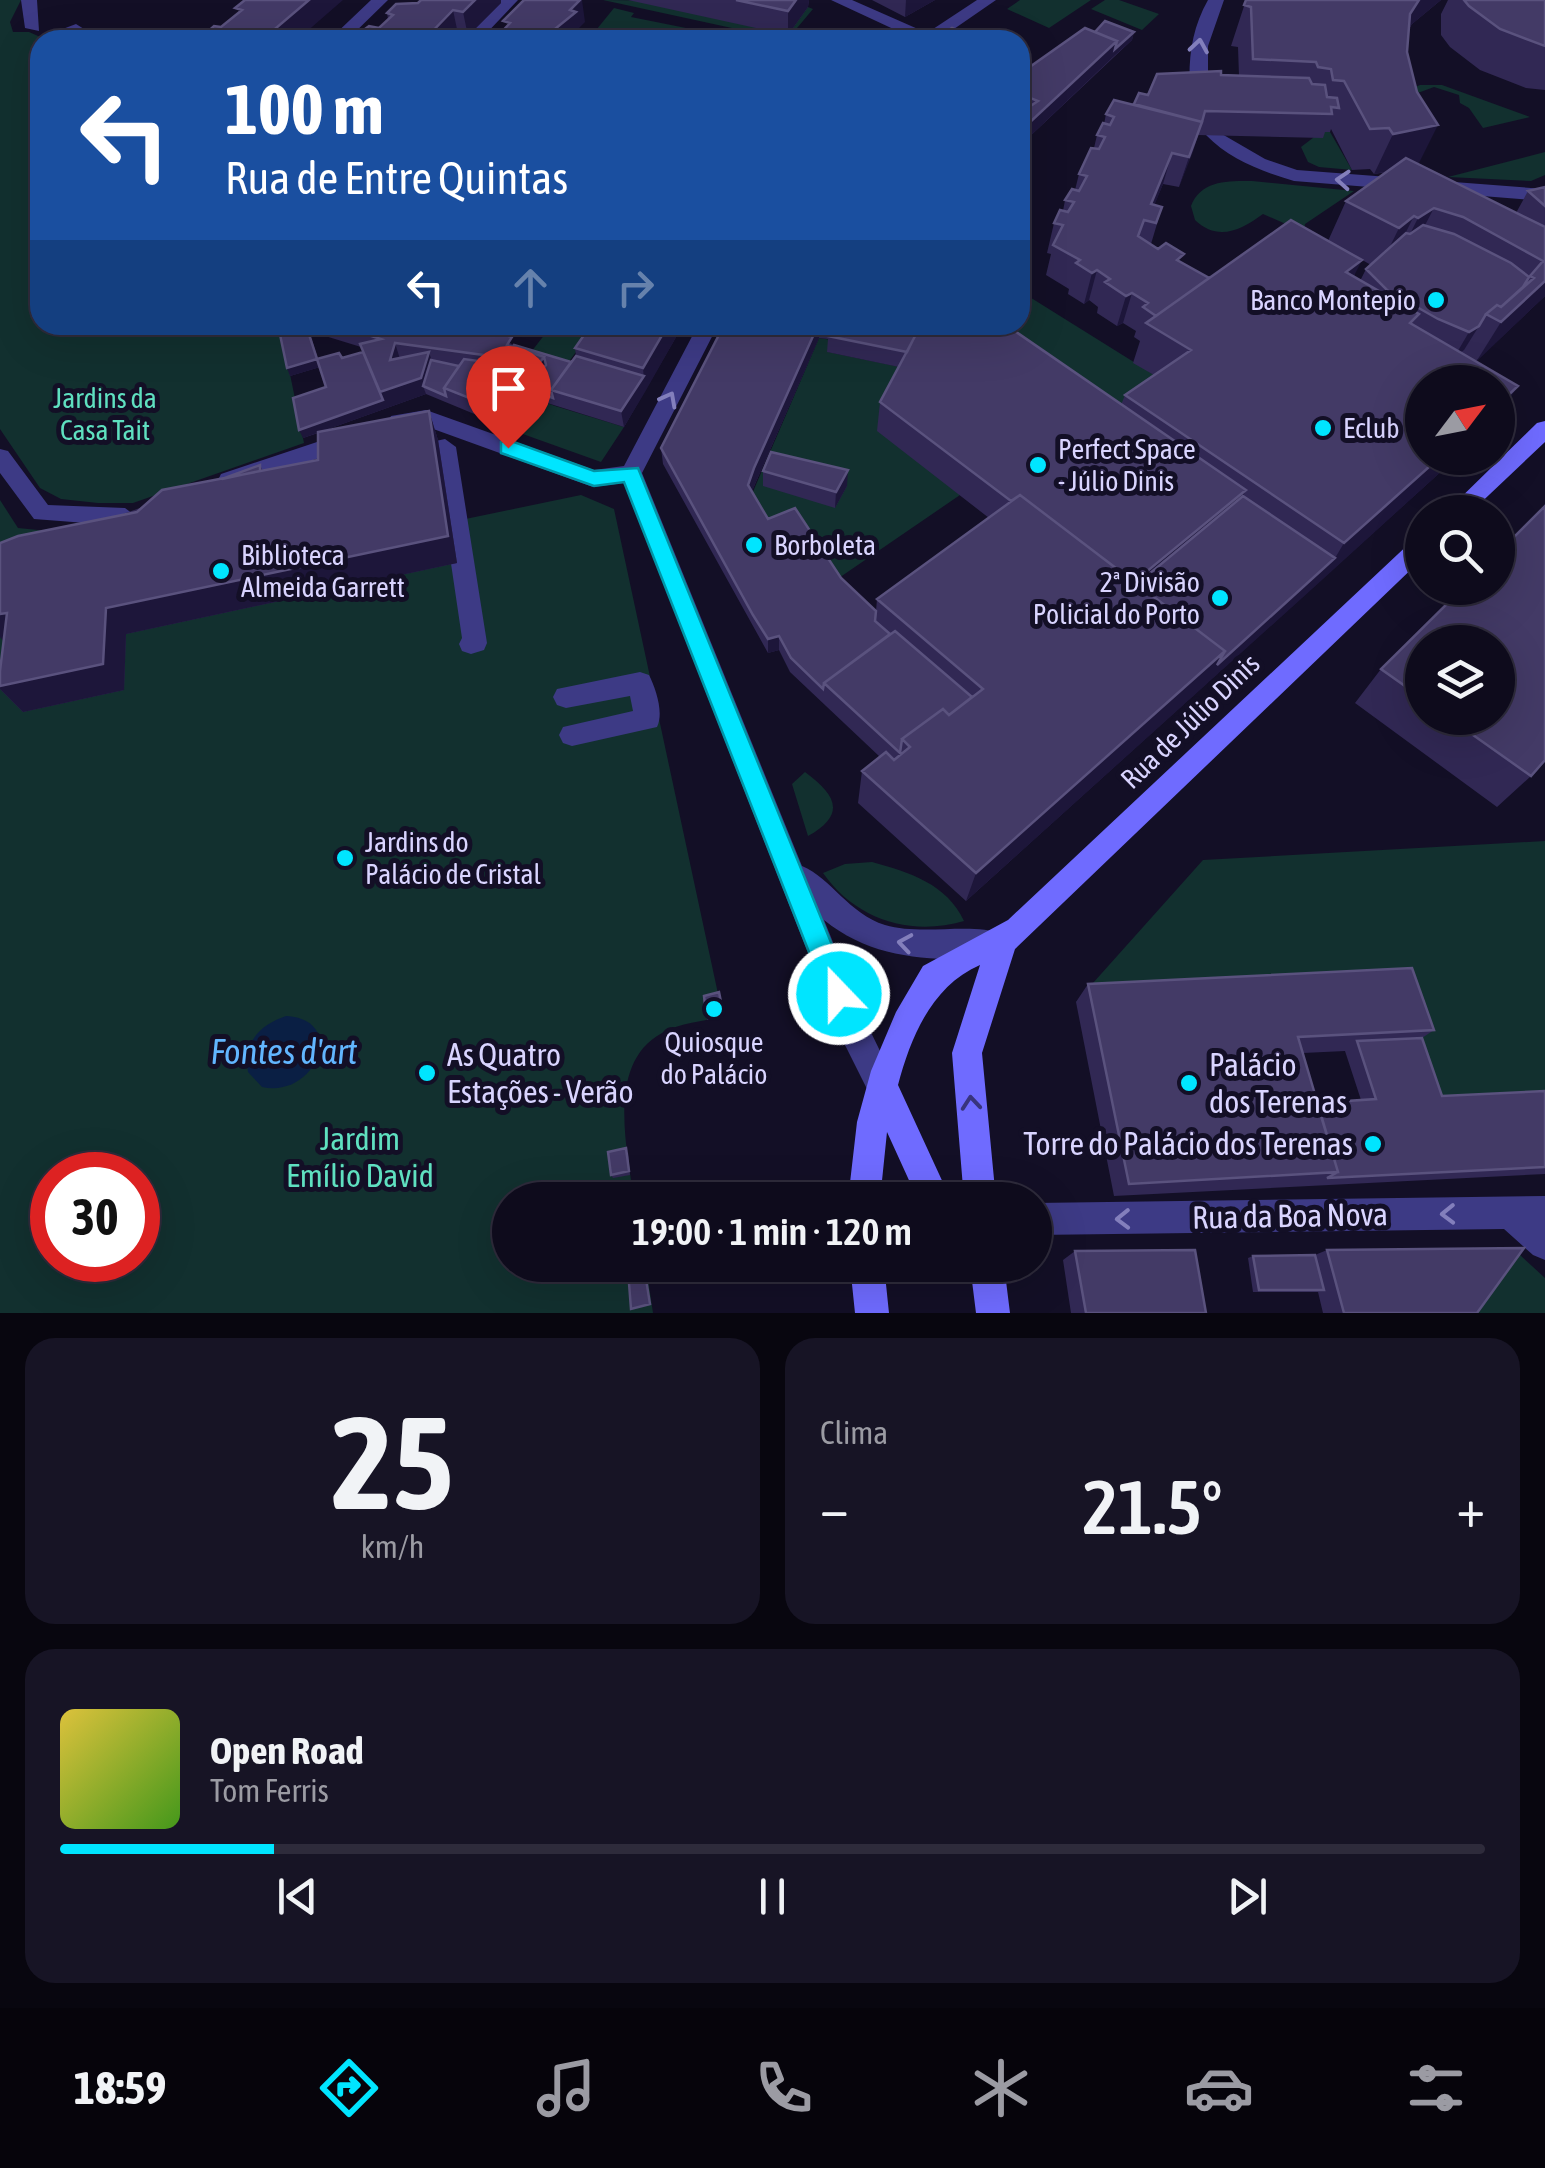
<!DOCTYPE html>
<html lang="pt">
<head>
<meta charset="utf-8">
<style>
	body { margin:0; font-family:"Asap Condensed",sans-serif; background:#171425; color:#f1f3f6; height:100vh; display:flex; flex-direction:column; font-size:38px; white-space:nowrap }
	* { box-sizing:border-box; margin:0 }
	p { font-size:32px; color:#9b9ba3 }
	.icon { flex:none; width:55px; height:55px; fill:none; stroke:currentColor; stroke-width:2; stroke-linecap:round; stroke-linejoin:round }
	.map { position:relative; height:1313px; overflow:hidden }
	.details { display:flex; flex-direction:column; gap:25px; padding:25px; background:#08060f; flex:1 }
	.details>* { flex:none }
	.guide { position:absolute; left:30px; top:30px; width:1000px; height:305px; border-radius:30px; box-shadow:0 10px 40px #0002,0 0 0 2px #2e2b3b; background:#1a4fa0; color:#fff; overflow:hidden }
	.needle { width:65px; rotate:58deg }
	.tools { position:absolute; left:1405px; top:365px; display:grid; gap:20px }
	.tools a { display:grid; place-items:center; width:110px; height:110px; border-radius:50%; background:#0e0b1c; box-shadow:0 10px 40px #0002,0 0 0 2px #2e2b3b; font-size:50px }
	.speed { position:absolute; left:30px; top:1152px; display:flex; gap:20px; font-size:50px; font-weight:700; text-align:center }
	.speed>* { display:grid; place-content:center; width:130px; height:130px; border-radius:50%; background:#0e0b1c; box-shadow:0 10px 40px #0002,0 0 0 2px #2e2b3b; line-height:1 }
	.speed .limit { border:15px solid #d22; background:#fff; color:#111 }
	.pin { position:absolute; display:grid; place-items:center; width:85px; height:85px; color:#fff; margin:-102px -42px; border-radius:50% 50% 50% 0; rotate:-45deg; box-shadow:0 0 10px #0007 }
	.pin .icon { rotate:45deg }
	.me { position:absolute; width:110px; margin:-55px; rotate:338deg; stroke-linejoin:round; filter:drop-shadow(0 0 8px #0008) }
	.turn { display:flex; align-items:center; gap:35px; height:210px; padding:0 30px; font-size:45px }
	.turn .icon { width:130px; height:130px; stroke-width:2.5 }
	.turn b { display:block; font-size:70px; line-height:85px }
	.lanes { display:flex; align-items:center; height:95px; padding:0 30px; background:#0003; justify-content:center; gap:50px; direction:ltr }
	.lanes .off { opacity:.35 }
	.big { font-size:75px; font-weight:600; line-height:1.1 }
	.details .tile { flex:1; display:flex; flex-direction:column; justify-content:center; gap:15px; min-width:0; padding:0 35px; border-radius:30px; background:#171425 }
	.details .dial { align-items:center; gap:0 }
	.dial b { font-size:130px; line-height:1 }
	.song { display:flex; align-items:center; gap:30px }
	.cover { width:120px; height:120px; border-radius:15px; background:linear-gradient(135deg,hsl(50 70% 55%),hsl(100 70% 35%)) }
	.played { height:10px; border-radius:5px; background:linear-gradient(90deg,#00e5ff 15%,#2e2b3b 15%) }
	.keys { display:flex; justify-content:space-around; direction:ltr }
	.heat { display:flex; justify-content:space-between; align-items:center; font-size:55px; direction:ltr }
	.details .tiles { flex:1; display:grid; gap:25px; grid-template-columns:1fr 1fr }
	.tile:last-child { grid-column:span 2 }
	.trip { position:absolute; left:492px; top:1182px; width:560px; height:100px; border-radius:50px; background:#0e0b1c; box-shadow:0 10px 40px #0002,0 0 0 2px #2e2b3b; font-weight:600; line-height:100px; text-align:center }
	.menu { display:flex; height:160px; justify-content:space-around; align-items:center; background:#06040b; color:#9b9ba3 }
	.menu .icon { width:70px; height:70px }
	.menu .active { color:#00e5ff }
	.menu b { font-size:45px; color:#f1f3f6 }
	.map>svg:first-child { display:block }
</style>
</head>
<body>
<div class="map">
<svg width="1545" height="1313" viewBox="0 0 1545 1313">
	<rect width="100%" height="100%" fill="#130f26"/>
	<path fill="#12302f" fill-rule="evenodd" d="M0,0H21L10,22L13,32H29L47,40H40V325H280L304,443L133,503H98L61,499L40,488L0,429Z
		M603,0L795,2L813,9L787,40Z
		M1020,0H1091L1049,28L1007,9Z
		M1105,0H1119L1159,14L1142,30L1091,9Z
		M614,8L634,13L631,17L746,40H588Z
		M1420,85H1442L1530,117L1483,128L1469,108L1460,103L1459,95L1434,87L1415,94L1413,88Z
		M1322,131L1330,132L1352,170L1319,167L1308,162L1301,147Z
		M1545,152V175L1531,181L1448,177Z
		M1252,181L1354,191L1305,224L1304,232L1263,214C1241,230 1218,242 1195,220L1191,206C1201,180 1228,181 1252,181Z
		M1020,291L1177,389L1112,434L957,325H1020Z
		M552,325L592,330L565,367L528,356Z
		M819,338L832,340L828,352L910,369L960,495L833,582L768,534L749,501Z
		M544,402L555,406L624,427L601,462L520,433Z
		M581,495L614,509L723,1017C703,1021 680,1023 662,1033C606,1063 627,1148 634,1200H510V1265H646L653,1313H0V500L18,528L78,534L451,522ZM52,1175H138V1260H52Z
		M805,772C836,795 847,814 808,836L792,784Z
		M1545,841V1129L1428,1104L1388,986L1076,1002L1203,860Z
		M872,862C909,872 947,884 964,921C910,937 855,919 823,873L845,864Z
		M1500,1255H1520L1545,1278V1313H1458Z"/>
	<path fill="#0a1f44" d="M286,1016C348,1019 316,1099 262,1087L248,1072C243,1043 259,1025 286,1016Z"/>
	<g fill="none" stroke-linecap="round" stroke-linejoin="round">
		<path fill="#3d3a85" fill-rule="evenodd" d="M21,0H37L39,31L25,28Z
			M76,24L84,29L67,40H48L44,36Z
			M445,439L456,447L487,643L484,650L471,654L462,651L459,644L462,638L435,455L428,448L431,442Z
			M0,449L8,451L48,505L125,508L137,517L125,526L34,519L0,473Z
			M640,672L649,675C656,689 664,713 657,727L572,746L563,743L559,735L563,727L633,711L630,696L566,708L557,705L553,697L557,689Z"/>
		<path fill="#3d3a85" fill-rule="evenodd" d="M371,0H388L347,40H329Z
			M501,0H518L480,40H463Z
			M831,0H852L927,33L977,0H996L938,40H917Z
			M1208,0H1224L1208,46V94L1199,99L1190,94C1188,60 1191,30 1208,0Z
			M1215,130L1265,159L1297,170L1545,189V201L1294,181C1263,172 1229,159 1206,135Z
			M698,325H718L642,473L802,866C831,878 849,914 885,925C922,936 972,922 1002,934L1006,944L1002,954L992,958C932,961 873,960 824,920L863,1016L897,1086L893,1097L882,1101L871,1097L841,1037L624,483L593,487L425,426L399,430L388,422L391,416L426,410L594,470L624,466Z
			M347,432L355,434L358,440L355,446L229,488L218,480L221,474Z
			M1545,1196V1260L1533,1255L1504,1229L1035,1235V1203Z"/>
		<path fill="#6f6bff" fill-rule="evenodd" d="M1545,421V442L1471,512H1446L1537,423Z
			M1422,536V559L1015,949L982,1053L996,1200H964L952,1053L980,965C932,986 911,1036 898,1085L951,1200H918L887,1132L880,1200H848L857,1122L871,1071L896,1012L923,966L1008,920L1414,539Z
			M850,1265H884L889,1313H855Z
			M970,1265H1004L1010,1313H976Z"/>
	</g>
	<path fill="#312854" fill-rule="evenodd" d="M421,0H501V3L468,36L458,34L452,40H345L361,32L379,28L388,19L387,13L418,3Z
		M628,0H809L808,7L788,35Z
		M872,0H935L905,17Z
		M1246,0H1441L1412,24L1409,29L1407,52L1418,165L1516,213L1528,191L1545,187V296L1476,361L1456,458L966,901L858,803L862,771L880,757L790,672L779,650L768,653L663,464L661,448L724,325H885L1121,405L1125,395L1154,375L1133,363L1140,341L1134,337L1136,331L1123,323L1117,326L1097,313L1098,307L1089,300L1084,304L1068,294L1069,289L1046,275L1051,254L1047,253L1054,223L1063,211L1065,200L1075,190L1079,174L1094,148L1097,135L1104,124L1106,114L1134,105L1148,95L1221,75L1239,76L1238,47L1231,46ZM1331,129L1352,170L1370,169L1374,174L1387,172L1346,201L1328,241L1209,278L1151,244L1162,207L1154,205L1163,184L1179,187L1198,135L1323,138L1325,132H1330ZM1357,257L1371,265L1366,269L1360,281L1354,277ZM819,338L828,339L827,352L899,367L880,402L877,431L989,518L877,599L876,611L841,578L768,519L752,491Z
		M1448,0H1545V90L1526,88L1480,70L1450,47L1441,35V14Z
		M1095,32H1134L1132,40L1026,140L1022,112H1020V61L1031,66Z
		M278,325H473L514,345L571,362L576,356L575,348L683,325L624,427L544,402L520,433L426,394L320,432L429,411L438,440L457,563L126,634L124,690L23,712L0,689V671L123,514L260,465L263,471L318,460V433L303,438L326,387L320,367L290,376ZM309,331L361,347L363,352L342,358L318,359Z
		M763,471L847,486L835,508L763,486Z
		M1545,506V760L1531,776L1497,807L1355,703L1381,669L1463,588H1498V553ZM1422,642H1498V718H1422Z
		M1088,984L1434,1030L1422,1038L1442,1096L1545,1091V1174L1114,1196L1076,1002ZM1345,1051L1361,1100L1317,1103L1303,1053Z
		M719,992L723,1017L707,1020L704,996Z
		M628,1152L630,1175L613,1178L611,1175Z
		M1327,1250L1477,1313H1323L1318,1292H1253L1248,1258L1253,1256L1315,1255Z
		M1075,1251L1206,1313H1071L1063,1260Z"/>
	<path fill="#1d163a" d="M309,0H343L297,40H262Z
		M475,0H501V3L468,36L463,12Z
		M580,0H582L585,22L579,28L580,36L574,40H551L550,33Z
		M796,0H809L808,7L788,35V11Z
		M906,0H935L905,17Z
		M1419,0H1441L1412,24L1393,54L1410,14Z
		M453,10L458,34L452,40H424Z
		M1134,32L1132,40L1113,57L1115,49Z
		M1117,41L1113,57L1026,140L1020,153V143L1029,123Z
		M1202,122L1193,152L1179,187L1189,157Z
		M1438,125L1418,165L1374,174L1393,134Z
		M1172,153L1163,184L1148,221L1151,204Z
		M1434,208L1413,248L1398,258L1418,218Z
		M1414,216L1394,256L1379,269L1399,228Z
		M1362,260L1342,300L1346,272Z
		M1097,270L1089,300L1084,304L1092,273Z
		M1545,281V296L1476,362L1501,322Z
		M1132,293L1123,323L1117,326L1126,296Z
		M668,325H683L645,392L643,368Z
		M818,325H820L819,338L755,484L749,500L748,485L754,468Z
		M1479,326L1464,350L1455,356L1469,332Z
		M395,343L400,359L390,360Z
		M429,352L434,368L423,386L426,394L303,438L299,430L380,392Z
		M544,357L548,373L504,419L502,411Z
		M317,359L320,367L290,376L287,368Z
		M644,376L645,392L624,427L621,411Z
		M1518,386L1498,416V405Z
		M542,394L544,402L520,433L518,425Z
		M429,411L438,440L457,563L126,634L124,690L23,712L0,689V686L106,608Z
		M1439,458H1456L1322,580L1344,543Z
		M848,470L847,486L835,508L836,492Z
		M1246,490L1232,518L1133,601L1127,588Z
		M1335,558L1322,580L966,901L976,873L1225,651Z
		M7,613L6,644L0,637V614Z
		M779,636V650L768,653V639Z"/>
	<path fill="#433a66" stroke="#5a527e" stroke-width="2.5" d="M245,0H309L262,40H207L209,38L202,37L214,26L221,27L242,10L235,8Z
		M421,0H475L463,12L453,10L424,40L412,37L409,40H345L354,31L361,32L369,26L379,28L393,15L387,13L396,4L418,3Z
		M524,0H580L570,10L576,12L550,33L560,36L557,40H494L510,23L503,21Z
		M736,0H796L788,11Z
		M1246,0H1419L1410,14L1407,52L1417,92L1438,125L1393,134L1389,128L1370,129L1344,81L1333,80L1331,69L1318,67L1316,62L1253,59L1251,7L1244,5Z
		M1464,0H1545V46L1500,29L1469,6Z
		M1105,21L1134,32L1115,49L1117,41L1095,32Z
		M952,28L977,40H932Z
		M1085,28L1117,41L1029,123L1020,143V113L1038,101L1020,94V61L1031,66Z
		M582,36L599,40H579Z
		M1221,71V75L1309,78L1312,84L1325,85L1327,97L1337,98L1339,108L1331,107L1332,114L1205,111L1202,122L1134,104L1139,93L1148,95L1157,74Z
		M1114,100L1202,122L1189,157L1172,153L1151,204L1162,207L1156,223L1144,220L1138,236L1158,249L1166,243L1184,254L1177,260L1209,278L1156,316L1143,307L1148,303L1132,293L1126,296L1105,282L1110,279L1097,270L1092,273L1076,263L1080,260L1053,245L1063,225L1054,223L1060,210L1068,212L1074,202L1065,200L1072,189L1079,191L1087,176L1079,174L1091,148L1099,149L1105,137L1097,135L1103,123L1110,125L1114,117L1106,114Z
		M1406,158L1545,227V281L1501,322L1486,314L1497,305L1501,307L1534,278L1530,276L1543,261L1463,217L1434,208L1418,218L1414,216L1399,228L1346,201Z
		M1545,187V206L1528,191Z
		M1291,220L1362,260L1346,272L1419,314L1410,323L1518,386L1498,405V382H1422V458H1439L1344,543L1125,395L1191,350L1146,323Z
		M1423,225L1454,234L1511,263L1529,277L1523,287L1501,307L1497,305L1486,314L1479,326L1469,332L1438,319L1387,290L1366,269L1406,233L1410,234Z
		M278,325H306L317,359L339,353L342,358L363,352L383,400L299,430L293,398L326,387L317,359L287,368Z
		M336,325H473L512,337L507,345L544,357L502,411L444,388L464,359L493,363L498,357L395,343L390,360L429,352L421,378L380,392L360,344L381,339Z
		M591,325H668L643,368L575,348Z
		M724,325H818L754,468L748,485L768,519L795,508L841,578L876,611L875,621L890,634L824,683L823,689L791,658L779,636L768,639L753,615L661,448Z
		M832,325H885L917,332L907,352L828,336Z
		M921,325H1006L1246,490L1134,582L1020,495L1011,501L880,402Z
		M514,345L571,362L551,390L553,398L542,394L518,425L504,419L546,365L544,357L513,347Z
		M576,356L644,376L621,411L551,390Z
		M431,360L459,366L444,388L446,396L423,386Z
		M429,411L448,536L106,608L103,664L0,686V671L7,613L0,614V543L18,536L137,512L162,490L318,460V432Z
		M771,452L848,470L836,492L763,471Z
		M260,465V471L222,479Z
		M1020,495L1225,651L976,873L862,771L886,752L894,760L910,747L902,739L943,709L949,715L983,689L877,599Z
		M1243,496L1335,558L1217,665L1225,651L1137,584Z
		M1545,506V760L1531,776L1449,718H1498V642H1422V698L1381,669L1463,588H1498V553Z
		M895,631L972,697L949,715L943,709L902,739L900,753L824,683Z
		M1412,968L1434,1030L1298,1037L1338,1172L1129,1184L1088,984Z
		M719,992L723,1012L706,1015L704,996Z
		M1422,1038L1442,1096L1545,1091V1167L1327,1178L1338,1172L1317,1103L1376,1099L1357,1041Z
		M626,1148L629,1171L611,1175L608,1152Z
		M1524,1248L1477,1313H1344L1327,1250Z
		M1195,1250L1206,1313H1086L1075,1251Z
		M1315,1255L1324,1290H1259L1253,1256Z
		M646,1279L650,1304L631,1309L629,1283Z"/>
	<defs><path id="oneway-chevron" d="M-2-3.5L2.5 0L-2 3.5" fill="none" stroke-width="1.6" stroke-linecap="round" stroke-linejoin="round" transform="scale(2.5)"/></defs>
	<g stroke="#837fbc">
		<use href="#oneway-chevron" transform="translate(1199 46) rotate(-81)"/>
		<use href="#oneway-chevron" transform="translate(1343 180) rotate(-176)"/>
		<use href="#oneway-chevron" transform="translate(669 399) rotate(-62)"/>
		<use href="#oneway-chevron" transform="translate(905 943) rotate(-171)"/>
		<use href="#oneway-chevron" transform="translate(1448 1214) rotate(179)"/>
		<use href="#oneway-chevron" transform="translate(1123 1219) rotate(179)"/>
	</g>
	<use stroke="#38347d" href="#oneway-chevron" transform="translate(971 1103) rotate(-95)"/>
	<path fill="#00e5ff" stroke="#0095a6" stroke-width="2.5" d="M508,440L594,471L638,468L852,994L849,1003L839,1007L829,1003L624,482L594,486L501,453V442Z"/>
	<g fill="#00e5ff" stroke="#130f26" stroke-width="4">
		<circle cx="1436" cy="300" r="10"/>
		<circle cx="1323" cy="428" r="10"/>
		<circle cx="1038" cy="465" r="10"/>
		<circle cx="754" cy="545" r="10"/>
		<circle cx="221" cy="571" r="10"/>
		<circle cx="1220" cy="598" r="10"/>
		<circle cx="345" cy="858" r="10"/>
		<circle cx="714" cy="1009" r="10"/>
		<circle cx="427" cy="1073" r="10"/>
		<circle cx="1189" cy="1083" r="10"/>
		<circle cx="1373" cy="1144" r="10"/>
	</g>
	<g text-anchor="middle" stroke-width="10" stroke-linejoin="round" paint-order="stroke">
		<g font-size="28" fill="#d9d4ff" stroke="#130f26" text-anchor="start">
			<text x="1416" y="310" text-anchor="end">Banco Montepio</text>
			<text x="1343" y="438">Eclub</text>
			<text x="1058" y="459">Perfect Space<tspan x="1058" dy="32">- Júlio Dinis</tspan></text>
			<text x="774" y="555">Borboleta</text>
			<text x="241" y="565">Biblioteca<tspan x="241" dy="32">Almeida Garrett</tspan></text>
			<text x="1200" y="592" text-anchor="end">2ª Divisão<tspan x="1200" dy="32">Policial do Porto</tspan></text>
			<text x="365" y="852">Jardins do<tspan x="365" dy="32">Palácio de Cristal</tspan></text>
			<text x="714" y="1052" text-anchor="middle">Quiosque<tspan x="714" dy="32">do Palácio</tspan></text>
		</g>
		<g font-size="28" fill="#5fe0c0" stroke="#130f26">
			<text x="105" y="408">Jardins da<tspan x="105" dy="32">Casa Tait</tspan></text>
		</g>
		<g font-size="28" fill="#d9d4ff" stroke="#130f26">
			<text transform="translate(1190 721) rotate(-44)" y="10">Rua de Júlio Dinis</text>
		</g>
		<g font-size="32" fill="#d9d4ff" stroke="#130f26" text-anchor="start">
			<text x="447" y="1066">As Quatro<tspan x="447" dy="37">Estações - Verão</tspan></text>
			<text x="1209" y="1076">Palácio<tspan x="1209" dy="37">dos Terenas</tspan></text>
			<text x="1353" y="1155" text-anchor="end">Torre do Palácio dos Terenas</text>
		</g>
		<g font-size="32" fill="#5fe0c0" stroke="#130f26">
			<text x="360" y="1150">Jardim<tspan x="360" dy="37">Emílio David</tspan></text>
		</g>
		<g font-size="32" fill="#d9d4ff" stroke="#130f26">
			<text transform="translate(1290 1216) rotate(-1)" y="11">Rua da Boa Nova</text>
		</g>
		<g font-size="35" font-style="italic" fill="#62b6ff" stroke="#130f26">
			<text x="284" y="1064">Fontes d'art</text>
		</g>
	</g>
</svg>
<div class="tools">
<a><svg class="needle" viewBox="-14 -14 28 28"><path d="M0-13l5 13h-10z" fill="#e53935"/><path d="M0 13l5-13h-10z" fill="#9b9ba3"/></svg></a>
<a><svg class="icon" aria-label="search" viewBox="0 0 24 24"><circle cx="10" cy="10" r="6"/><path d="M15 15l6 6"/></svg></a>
<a><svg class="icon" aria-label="layers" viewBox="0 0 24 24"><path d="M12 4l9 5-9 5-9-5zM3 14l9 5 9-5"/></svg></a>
</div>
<div class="speed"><div class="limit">30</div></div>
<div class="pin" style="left:508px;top:448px;background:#d93025"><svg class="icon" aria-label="arrive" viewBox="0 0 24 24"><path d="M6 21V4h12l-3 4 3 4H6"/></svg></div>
<svg class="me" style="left:839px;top:994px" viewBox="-20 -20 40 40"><circle r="17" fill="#00e5ff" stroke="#fff" stroke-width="3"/><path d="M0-11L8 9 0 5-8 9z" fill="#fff"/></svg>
<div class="trip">19:00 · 1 min · 120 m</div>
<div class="guide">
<div class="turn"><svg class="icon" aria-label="left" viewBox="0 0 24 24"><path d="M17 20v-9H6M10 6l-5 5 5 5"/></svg><div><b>100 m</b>Rua de Entre Quintas</div></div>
<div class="lanes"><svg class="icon" aria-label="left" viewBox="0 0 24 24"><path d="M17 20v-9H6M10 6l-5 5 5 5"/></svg><svg class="icon off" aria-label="ahead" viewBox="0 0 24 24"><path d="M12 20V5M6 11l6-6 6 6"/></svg><svg class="icon off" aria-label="right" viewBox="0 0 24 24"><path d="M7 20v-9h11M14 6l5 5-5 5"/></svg></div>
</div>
</div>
<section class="details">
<div class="tiles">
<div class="tile dial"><b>25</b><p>km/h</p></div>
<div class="tile"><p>Clima</p>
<div class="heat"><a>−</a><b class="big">21.5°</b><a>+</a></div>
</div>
<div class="tile">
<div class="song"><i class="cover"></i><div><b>Open Road</b><p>Tom Ferris</p></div></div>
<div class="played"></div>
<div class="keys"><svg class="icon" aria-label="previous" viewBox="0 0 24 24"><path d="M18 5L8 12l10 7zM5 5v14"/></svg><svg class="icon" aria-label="pause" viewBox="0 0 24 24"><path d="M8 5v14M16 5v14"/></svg><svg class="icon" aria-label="next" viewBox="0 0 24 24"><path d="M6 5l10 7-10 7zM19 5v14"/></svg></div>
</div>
</div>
</section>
<nav class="menu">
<b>18:59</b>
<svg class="icon active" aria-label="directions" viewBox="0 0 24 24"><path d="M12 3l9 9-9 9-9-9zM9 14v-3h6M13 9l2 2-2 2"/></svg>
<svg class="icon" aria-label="music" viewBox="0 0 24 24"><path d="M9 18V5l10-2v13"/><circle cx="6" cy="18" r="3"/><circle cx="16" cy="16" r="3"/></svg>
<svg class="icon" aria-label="phone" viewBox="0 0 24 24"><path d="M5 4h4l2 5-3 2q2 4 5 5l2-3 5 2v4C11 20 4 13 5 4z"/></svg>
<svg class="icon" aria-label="climate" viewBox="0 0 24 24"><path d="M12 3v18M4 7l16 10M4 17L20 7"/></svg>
<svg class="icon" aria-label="car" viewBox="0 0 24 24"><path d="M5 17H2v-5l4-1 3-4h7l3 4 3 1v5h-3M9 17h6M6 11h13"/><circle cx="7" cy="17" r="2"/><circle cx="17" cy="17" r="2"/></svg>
<svg class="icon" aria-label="filters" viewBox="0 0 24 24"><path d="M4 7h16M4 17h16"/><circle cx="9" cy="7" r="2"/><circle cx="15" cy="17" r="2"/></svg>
</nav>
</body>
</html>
